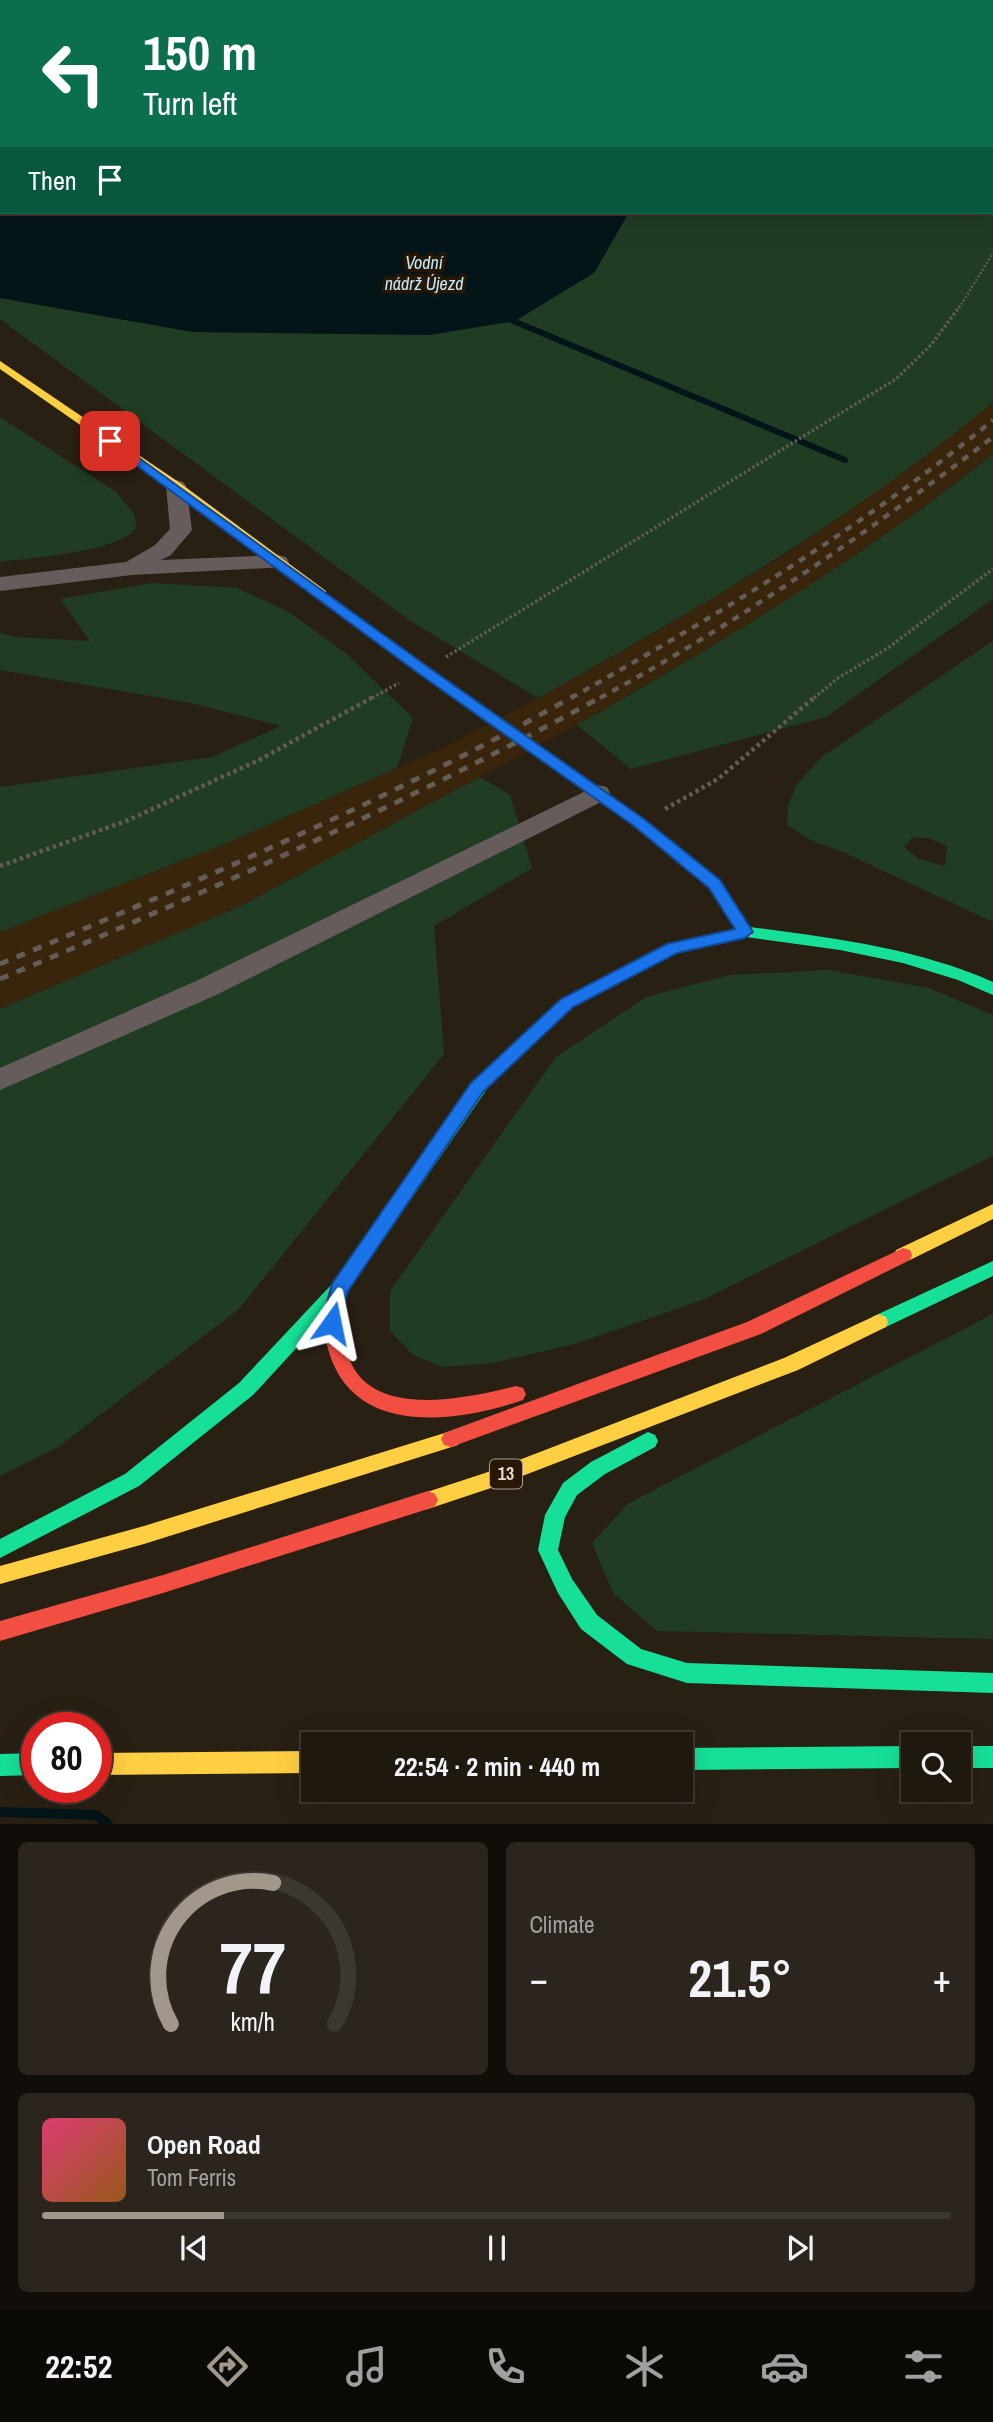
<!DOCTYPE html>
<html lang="en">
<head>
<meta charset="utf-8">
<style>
	body { margin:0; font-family:"Archivo Narrow",sans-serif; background:#2c251d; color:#f1f3f6; height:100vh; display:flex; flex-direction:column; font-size:26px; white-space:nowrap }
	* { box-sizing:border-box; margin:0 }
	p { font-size:23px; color:#a1a09e }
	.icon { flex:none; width:38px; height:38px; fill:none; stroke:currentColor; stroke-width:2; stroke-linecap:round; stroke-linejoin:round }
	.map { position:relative; height:1824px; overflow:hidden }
	.details { display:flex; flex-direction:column; gap:18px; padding:18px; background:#110d08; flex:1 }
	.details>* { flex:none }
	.top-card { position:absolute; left:0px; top:0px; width:994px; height:214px; box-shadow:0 7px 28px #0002,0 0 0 2px #3c372f; background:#0b6e4f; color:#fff; overflow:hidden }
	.buttons { position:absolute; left:901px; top:1732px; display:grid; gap:14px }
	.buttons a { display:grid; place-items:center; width:70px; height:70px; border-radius:0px; background:#1f180f; box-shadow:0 7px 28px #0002,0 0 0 2px #3c372f; font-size:35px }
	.speed { position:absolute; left:21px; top:1712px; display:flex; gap:14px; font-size:35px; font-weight:700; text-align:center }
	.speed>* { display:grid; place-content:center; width:91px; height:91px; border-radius:50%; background:#1f180f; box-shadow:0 7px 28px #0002,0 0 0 2px #3c372f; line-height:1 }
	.speed .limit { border:10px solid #d22; background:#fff; color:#111 }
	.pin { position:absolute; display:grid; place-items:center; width:60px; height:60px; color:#fff; margin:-30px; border-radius:14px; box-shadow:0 4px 10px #0006 }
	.me { position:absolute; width:77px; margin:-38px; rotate:12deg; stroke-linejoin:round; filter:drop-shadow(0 0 5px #0008) }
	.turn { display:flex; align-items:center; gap:24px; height:147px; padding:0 28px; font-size:32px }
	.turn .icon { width:91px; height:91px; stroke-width:2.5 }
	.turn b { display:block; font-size:49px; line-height:60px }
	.then { display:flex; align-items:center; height:66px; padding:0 28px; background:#0003; gap:14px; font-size:26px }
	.big { font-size:52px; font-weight:700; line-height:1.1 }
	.details .widget { flex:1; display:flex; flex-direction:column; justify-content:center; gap:10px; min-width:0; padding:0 24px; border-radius:10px; background:#2c251d }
	.details .dial { align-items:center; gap:0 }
	.dial svg { height:182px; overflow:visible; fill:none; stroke:#3c372f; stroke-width:7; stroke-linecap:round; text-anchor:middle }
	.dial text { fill:#f1f3f6; stroke:none }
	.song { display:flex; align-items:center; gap:21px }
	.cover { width:84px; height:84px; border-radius:10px; background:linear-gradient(135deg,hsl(340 70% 55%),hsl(30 70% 35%)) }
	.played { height:7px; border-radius:4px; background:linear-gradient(90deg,#a1978b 20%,#3c372f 20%) }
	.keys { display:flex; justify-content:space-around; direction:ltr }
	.heat { display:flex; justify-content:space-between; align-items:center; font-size:38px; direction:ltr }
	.details .tiles { flex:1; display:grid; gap:18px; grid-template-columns:1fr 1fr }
	.widget:last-child { grid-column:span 2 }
	.trip { position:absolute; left:301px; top:1732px; width:392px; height:70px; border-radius:0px; background:#1f180f; box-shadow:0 7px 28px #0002,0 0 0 2px #3c372f; font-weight:700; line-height:70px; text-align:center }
	.tabs { display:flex; height:112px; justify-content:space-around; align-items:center; background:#0c0a06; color:#a1a09e }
	.tabs .icon { width:49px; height:49px }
	.tabs .active { color:#a1978b }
	.tabs b { font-size:32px; color:#f1f3f6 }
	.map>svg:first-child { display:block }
</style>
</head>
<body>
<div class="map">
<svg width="993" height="1824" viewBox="0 0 993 1824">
	<rect width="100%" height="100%" fill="#292014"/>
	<path fill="#39250c" d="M993,402V454L888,533L777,608L577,725L243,905L0,1009V932L224,844L443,748L538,698L650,636L791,551L916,463Z"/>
	<path fill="#203d23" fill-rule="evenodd" d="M993,126V402C853,519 697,610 538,698L412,622L0,319V298L193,332L430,335L594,273L629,212H992Z
		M0,417L116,492L135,515L136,528C117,553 32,557 0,562Z
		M993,454V599L826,717L631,769L577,725C721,643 863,558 993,454Z
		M152,583L237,588L289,612L348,655L413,718L397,768L224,844L0,932V787L212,757L281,726L191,703L0,670V633L15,637L90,641L60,599Z
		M993,641V922L845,853L811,840L787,825L788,805L797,784L823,756ZM913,837L929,838L947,846L945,866L919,859L904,847Z
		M480,777L510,795L532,868L434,926L444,1054L239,1309L58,1447L0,1476V1009L243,905Z
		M829,970L929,988L993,1015V1156L700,1301L574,1344L493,1363L442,1367L412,1354L390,1331V1291L556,1057L646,997L730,975Z
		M993,1314V1639L657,1631L613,1593L592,1543L629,1503Z"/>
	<path fill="#04151a" d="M0,0H993V126L992,2H2V212H629L594,273L515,321L430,335L193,332L0,298Z"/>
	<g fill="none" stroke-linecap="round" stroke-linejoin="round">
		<path stroke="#04151a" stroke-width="6" d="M506,318L845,460"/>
		<path stroke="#04151a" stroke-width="10" d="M0,1812L96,1815L108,1824"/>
		<path stroke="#635a55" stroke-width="2.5" stroke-dasharray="2 2" stroke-linecap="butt" d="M959,308L993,253"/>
		<path stroke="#635a55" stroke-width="3.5" stroke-dasharray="2.5 2.5" stroke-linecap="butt" d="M446,657L896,379L931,345L960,306
			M372,698L399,683
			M814,698L838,678L888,648L993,569"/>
		<path stroke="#635a55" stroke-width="4.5" stroke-dasharray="3.5 3.5" stroke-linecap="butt" d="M665,809L718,779L816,696
			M0,866L126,821L259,760L375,696"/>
		<path fill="#665c5b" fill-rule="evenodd" d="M176,480L183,482L186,486L192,530L171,555L161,560L278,555L286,557L289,562L286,567L132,575L0,591V577L126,562L155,545L170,529L166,486L169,482Z
			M598,785L607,787L610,793L607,799L216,995L0,1090V1068L196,981Z"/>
		<path fill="#16e098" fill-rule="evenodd" d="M590,783L644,819L720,880L750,927C833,938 916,948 993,982V995L958,980L903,963L840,950L739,936L710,888L634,825L585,791L583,788L585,785Z
			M483,1076L489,1078L492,1082L489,1086L346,1294L253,1395L139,1486L0,1558V1539L125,1474L239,1383L332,1284L477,1078Z
			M993,1261V1276L886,1327L879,1330L872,1327L870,1322L872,1317Z
			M648,1432L655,1435L658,1441L655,1447L605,1474L577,1495L565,1517L558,1550L572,1579L597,1615L641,1649L687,1663L993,1673V1693L687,1683L627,1664L581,1629L558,1593L538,1550L545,1515L563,1483L591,1462Z
			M914,1746V1768L681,1770V1748Z
			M959,1746H993V1768H959Z
			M37,1753V1775L0,1776V1754Z"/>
		<path fill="#ffcf43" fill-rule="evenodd" d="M0,361L180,483L326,591V597H316L172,489L0,369Z
			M745,927L753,932L751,936L676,953L573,1007L489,1086H477L474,1082L477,1078L561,999L666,944Z
			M993,1204V1219L910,1260L903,1262L896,1260L894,1255L896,1250Z
			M879,1314L886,1317L888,1322L886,1327L798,1370L494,1487L428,1509L421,1506L418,1500L421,1494L485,1473L784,1358Z
			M451,1431L458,1433L461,1439L458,1445L144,1544L0,1584V1566L144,1526Z
			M313,1751V1773L96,1775V1753Z"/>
		<path fill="#f24e42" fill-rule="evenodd" d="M321,590L595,785L597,788L595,791H585L316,597V591Z
			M903,1248L910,1250L912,1255L910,1260L761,1334L451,1447L444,1445L441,1439L444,1433L747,1322Z
			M339,1281L346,1284L348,1289C322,1419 427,1409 516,1386L523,1388L526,1394L523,1400C457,1423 354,1437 329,1352C322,1332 322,1303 332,1284Z
			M428,1491L435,1494L438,1500L435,1506L428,1509L163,1593L0,1641V1621L163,1575Z"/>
		<path stroke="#645c56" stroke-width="4.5" stroke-dasharray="7 7" stroke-linecap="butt" d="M571,698C718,615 862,528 993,420
			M600,698C739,622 867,533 993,437"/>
		<path stroke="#645c56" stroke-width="5" stroke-dasharray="9 9" stroke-linecap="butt" d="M0,964C194,883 390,800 574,696
			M0,979C205,893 408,803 603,696"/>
	</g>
	<path fill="#1a73e8" stroke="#114b97" stroke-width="2" d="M110,437L428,667L644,819L720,880L753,932L745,938L677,953L573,1007L483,1092L348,1291L338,1329L332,1331L325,1329L322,1323L332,1284L471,1083L561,999L667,944L735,929L709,888L634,826L418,673L106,443L104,441Z"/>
	<g text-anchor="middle" stroke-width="7" stroke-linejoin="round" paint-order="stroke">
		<g font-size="18" font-style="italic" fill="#c2ebf9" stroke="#271704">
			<text x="424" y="269">Vodní<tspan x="424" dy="21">nádrž Újezd</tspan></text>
		</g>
		<rect fill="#271704" stroke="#aa9d8f" stroke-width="2" x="490" y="1459.5" width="32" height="29" rx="5"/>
		<g font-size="18" font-weight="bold" fill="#e2d7cb">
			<text x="506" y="1480">13</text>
		</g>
	</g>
</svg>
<div class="buttons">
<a><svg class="icon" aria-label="search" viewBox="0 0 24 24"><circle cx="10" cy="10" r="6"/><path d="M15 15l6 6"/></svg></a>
</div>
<div class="speed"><div class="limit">80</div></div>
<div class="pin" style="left:110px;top:441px;background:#d93025"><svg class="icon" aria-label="arrive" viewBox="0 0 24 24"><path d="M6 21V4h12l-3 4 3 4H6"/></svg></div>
<svg class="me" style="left:332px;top:1323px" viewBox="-20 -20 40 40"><path d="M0-17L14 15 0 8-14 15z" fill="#1a73e8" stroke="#fff" stroke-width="4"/></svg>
<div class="trip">22:54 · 2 min · 440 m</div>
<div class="top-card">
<div class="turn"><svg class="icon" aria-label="left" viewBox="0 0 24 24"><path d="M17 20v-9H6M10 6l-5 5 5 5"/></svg><div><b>150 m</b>Turn left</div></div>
<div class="then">Then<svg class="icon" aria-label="arrive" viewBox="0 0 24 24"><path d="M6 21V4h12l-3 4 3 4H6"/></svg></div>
</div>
</div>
<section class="details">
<div class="tiles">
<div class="widget dial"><svg viewBox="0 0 100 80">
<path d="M14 69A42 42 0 1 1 86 69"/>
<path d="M14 69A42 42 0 0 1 59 7" stroke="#a1978b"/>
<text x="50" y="56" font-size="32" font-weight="700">77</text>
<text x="50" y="72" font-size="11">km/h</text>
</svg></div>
<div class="widget"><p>Climate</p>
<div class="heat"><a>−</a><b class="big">21.5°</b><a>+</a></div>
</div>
<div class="widget">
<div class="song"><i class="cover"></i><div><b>Open Road</b><p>Tom Ferris</p></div></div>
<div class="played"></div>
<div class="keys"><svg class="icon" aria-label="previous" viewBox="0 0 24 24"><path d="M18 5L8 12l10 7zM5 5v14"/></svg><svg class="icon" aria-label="pause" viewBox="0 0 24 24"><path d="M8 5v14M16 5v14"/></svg><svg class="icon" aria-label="next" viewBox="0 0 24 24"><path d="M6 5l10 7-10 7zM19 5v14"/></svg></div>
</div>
</div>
</section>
<nav class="tabs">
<b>22:52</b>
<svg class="icon active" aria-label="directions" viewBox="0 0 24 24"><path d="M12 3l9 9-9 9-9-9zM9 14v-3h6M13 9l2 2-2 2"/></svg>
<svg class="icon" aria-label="music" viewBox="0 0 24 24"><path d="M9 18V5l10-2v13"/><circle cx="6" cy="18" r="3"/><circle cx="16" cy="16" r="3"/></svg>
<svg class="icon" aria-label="phone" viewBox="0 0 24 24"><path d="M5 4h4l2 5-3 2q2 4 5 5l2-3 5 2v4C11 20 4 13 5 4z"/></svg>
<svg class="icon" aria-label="climate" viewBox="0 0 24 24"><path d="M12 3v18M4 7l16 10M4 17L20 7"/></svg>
<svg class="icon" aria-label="car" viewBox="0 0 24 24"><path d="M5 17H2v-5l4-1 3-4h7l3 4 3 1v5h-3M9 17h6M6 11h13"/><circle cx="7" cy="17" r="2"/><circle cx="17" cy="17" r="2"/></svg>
<svg class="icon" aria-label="filters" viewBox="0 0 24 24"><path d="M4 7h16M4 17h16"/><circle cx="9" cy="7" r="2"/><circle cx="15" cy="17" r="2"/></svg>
</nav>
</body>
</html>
